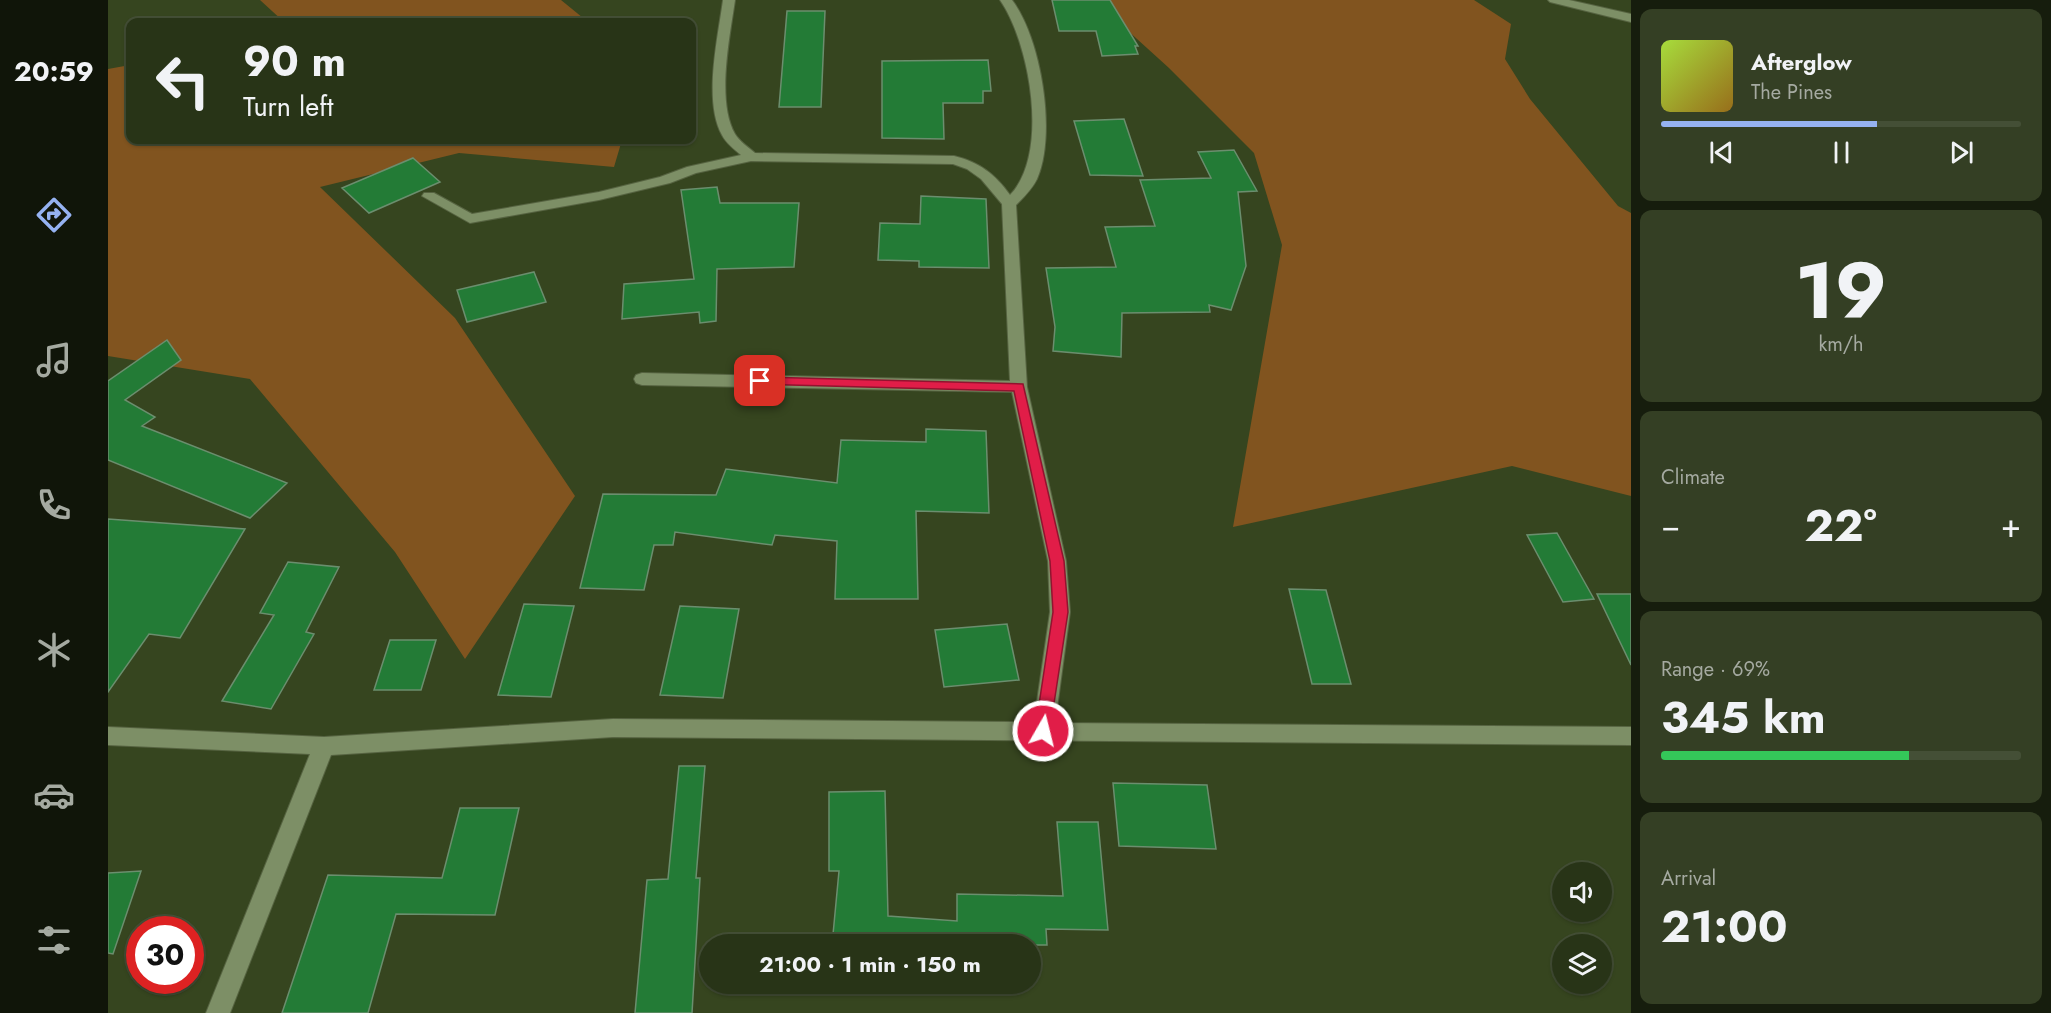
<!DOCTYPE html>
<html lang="en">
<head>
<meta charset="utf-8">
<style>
	body { margin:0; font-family:Jost,sans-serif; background:#343f24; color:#f1f3f6; height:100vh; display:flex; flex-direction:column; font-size:22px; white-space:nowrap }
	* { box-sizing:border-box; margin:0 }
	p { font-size:20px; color:#a5aaa1 }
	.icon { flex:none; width:33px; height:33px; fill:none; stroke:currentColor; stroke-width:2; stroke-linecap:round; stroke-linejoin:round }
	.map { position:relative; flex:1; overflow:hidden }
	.details { display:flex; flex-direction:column; gap:9px; padding:9px; background:#161d0d; width:420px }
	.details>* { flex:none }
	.banner { position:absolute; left:18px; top:18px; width:570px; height:126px; border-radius:12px; box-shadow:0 2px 4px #0004,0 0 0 2px #444f36; background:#283417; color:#f1f3f6; overflow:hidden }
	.fabs { position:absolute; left:1444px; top:862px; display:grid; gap:12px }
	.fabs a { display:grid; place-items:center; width:60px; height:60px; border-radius:50%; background:#283417; box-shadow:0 2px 4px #0004,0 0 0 2px #444f36; font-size:30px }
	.speed { position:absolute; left:18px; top:916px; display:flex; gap:12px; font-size:30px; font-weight:700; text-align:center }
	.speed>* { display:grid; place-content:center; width:78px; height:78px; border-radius:50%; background:#283417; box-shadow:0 2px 4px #0004,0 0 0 2px #444f36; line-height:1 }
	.speed .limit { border:9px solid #d22; background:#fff; color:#111 }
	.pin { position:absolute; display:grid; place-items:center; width:51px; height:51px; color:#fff; margin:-26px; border-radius:12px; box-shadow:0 3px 9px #0006 }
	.me { position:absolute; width:66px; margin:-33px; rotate:8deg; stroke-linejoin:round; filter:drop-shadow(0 0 4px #0008) }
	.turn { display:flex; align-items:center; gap:21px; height:126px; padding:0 18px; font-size:27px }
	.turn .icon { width:78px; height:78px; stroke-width:2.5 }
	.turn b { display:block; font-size:42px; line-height:51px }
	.big { font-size:45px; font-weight:700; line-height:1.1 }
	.details .card { flex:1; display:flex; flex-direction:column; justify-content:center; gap:9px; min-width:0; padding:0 21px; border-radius:12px; background:#343f24 }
	.details .dial { align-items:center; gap:0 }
	.dial b { font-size:78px; line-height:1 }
	.song { display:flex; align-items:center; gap:18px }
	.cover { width:72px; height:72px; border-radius:9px; background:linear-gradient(135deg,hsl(80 70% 55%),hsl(40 70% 35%)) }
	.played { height:6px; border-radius:3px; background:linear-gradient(90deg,#95b2f1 60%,#444f36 60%) }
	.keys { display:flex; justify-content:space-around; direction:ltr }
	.heat { display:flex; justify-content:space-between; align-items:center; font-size:33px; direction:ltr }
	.charge { height:9px; border-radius:4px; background:linear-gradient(90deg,#34c759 69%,#444f36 0) }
	.trip { position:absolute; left:591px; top:934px; width:342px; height:60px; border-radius:30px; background:#283417; box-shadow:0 2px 4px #0004,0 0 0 2px #444f36; font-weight:700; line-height:60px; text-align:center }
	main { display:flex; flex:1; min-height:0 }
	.tab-bar { display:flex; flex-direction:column; width:108px; justify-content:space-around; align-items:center; background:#101509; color:#a5aaa1 }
	.tab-bar .icon { width:42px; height:42px }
	.tab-bar .current { color:#95b2f1 }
	.tab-bar b { font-size:27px; color:#f1f3f6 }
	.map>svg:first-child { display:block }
</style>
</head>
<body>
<main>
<nav class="tab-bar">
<b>20:59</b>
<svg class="icon current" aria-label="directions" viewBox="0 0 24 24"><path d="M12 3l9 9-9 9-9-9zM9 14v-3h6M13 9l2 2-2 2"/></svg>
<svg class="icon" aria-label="music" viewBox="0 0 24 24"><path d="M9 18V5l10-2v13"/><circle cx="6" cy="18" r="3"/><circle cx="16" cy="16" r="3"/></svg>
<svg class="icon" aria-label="phone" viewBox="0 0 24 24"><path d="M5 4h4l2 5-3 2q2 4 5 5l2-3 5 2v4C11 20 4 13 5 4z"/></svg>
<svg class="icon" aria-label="climate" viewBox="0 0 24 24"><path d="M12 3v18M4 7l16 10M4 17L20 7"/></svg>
<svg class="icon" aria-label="car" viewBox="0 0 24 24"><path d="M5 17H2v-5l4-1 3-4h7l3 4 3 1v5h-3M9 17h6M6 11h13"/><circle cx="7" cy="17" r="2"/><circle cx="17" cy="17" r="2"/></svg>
<svg class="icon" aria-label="filters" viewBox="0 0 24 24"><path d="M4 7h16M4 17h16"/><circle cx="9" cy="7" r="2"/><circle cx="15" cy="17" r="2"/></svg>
</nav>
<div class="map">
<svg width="1523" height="1013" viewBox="0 0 1523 1013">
	<rect width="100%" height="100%" fill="#36451f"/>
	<path fill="#81541f" d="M152,0H453L480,22H176Z
		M986,0H1366L1403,24L1397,59L1422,99L1510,206L1523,213V496L1404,466L1125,527L1174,245L1146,153L1061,68Z
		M22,65V140H514L506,167L351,153L212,187L347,318L467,496L357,659L287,552L142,379L0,356V69Z"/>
	<path fill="#237b36" stroke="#6b8e6e" stroke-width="1.5" d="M944,0H1002L1030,46H1027L1030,54L994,56L988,31H951Z
		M679,11H717L713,107H671Z
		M880,60L883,91H875V103H835L836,139L774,138V61Z
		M1016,119L1035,176L982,175L966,121Z
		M1126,150L1149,191L1130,192L1138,266L1123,310L1101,305L1102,312L1014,313L1013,357L945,351L947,327L938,268L1008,267L997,227L1047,226L1032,180L1103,178L1090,152Z
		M305,158L332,182L261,213L234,188Z
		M609,187L612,203H691L686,267L609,269L608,321L592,323L591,312L514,319L516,284L586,279L573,190Z
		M813,196L878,199L881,268L811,267V261L770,260L772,223L812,224Z
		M426,272L438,302L359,322L349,290Z
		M59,340L73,360L17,400L47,417L34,426L179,483L142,518L0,460V381Z
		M818,429L878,431L881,513L808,511L810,599H727L729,541L667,535L664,545L567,532L565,545H546L536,590L472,588L495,494L608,495L618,469L729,483L733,440L818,442Z
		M0,519L137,529L72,638L41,634L0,692Z
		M1449,533L1486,599L1455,602L1419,535Z
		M180,562L231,567L198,632L206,634L163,709L114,701L166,615L152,613Z
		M1181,589L1218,590L1243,684H1204Z
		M1489,594H1523V665Z
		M416,604L466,606L443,697L390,695Z
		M572,606L631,609L615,698L552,695Z
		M899,624L911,680L836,687L827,630Z
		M282,640H328L313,690H266Z
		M571,766H597L588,878H592L584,1013H527L539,880L560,879Z
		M1005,783L1099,785L1108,849L1011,846Z
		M777,791L780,916L849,921V894L955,896L949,822H990L1000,930L938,929L939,945H724L731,871H721V792Z
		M352,808H411L387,915L288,914L260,1013H174L220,875L334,878Z
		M33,871L5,954L0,953V873Z"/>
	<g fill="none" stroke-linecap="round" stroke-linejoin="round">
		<g stroke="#566341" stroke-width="2">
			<path id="street" d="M615,0H627C622,36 608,101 627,134C631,141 640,147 647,153L846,156C871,162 887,174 902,195C942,154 922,43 892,0H904C933,38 949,134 929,179C924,189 916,197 908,205L919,387L958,561L962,612L947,723L1523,727V745L505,737L223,755L122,1013H98L202,754L0,745V727L216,737L505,719L926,722L942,612L940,561L904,392L534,385L528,383L526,379L528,375L534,373L902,381L894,204L873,179L859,169L845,164L643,161L588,173L562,183L491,200L362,223L314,196L316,193H326L364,214L491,192L552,177L579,167L633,155C626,149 618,143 614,135C595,101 610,37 615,0Z
				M1440,0H1461L1523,14V22L1442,2Z"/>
		</g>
		<use href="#street" fill="#7d8f66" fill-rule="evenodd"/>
	</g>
	<path fill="#e11d48" stroke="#92132f" stroke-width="1.5" d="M652,377L915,384L956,561L960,612L941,736L935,738L930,736L927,731L945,612L942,561L906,391L647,384L646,381Z"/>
</svg>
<div class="fabs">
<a><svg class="icon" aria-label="sound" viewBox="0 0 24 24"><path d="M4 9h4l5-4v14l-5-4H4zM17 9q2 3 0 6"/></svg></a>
<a><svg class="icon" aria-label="layers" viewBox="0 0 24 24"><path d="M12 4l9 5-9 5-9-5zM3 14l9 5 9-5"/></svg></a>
</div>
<div class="speed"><div class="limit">30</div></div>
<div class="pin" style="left:652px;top:381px;background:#d93025"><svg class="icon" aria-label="arrive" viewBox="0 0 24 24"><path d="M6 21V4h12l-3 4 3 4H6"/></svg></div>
<svg class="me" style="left:935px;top:731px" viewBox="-20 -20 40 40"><circle r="17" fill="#e11d48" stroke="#fff" stroke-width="3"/><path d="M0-11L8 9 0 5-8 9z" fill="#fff"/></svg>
<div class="trip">21:00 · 1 min · 150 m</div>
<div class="banner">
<div class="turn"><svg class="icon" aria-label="left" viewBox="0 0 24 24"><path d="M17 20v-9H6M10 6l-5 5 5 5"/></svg><div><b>90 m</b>Turn left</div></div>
</div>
</div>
<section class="details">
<div class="card">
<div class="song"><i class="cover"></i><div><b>Afterglow</b><p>The Pines</p></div></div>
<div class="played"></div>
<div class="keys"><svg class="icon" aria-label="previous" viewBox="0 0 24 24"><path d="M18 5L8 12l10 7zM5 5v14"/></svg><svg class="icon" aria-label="pause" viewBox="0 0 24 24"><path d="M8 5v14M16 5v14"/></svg><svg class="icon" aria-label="next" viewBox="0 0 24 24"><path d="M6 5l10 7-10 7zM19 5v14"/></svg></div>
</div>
<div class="card dial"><b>19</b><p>km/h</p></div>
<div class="card"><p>Climate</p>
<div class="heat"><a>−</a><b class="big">22°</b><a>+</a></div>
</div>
<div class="card"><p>Range · 69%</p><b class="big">345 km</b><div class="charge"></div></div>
<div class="card"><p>Arrival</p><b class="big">21:00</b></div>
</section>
</main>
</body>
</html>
